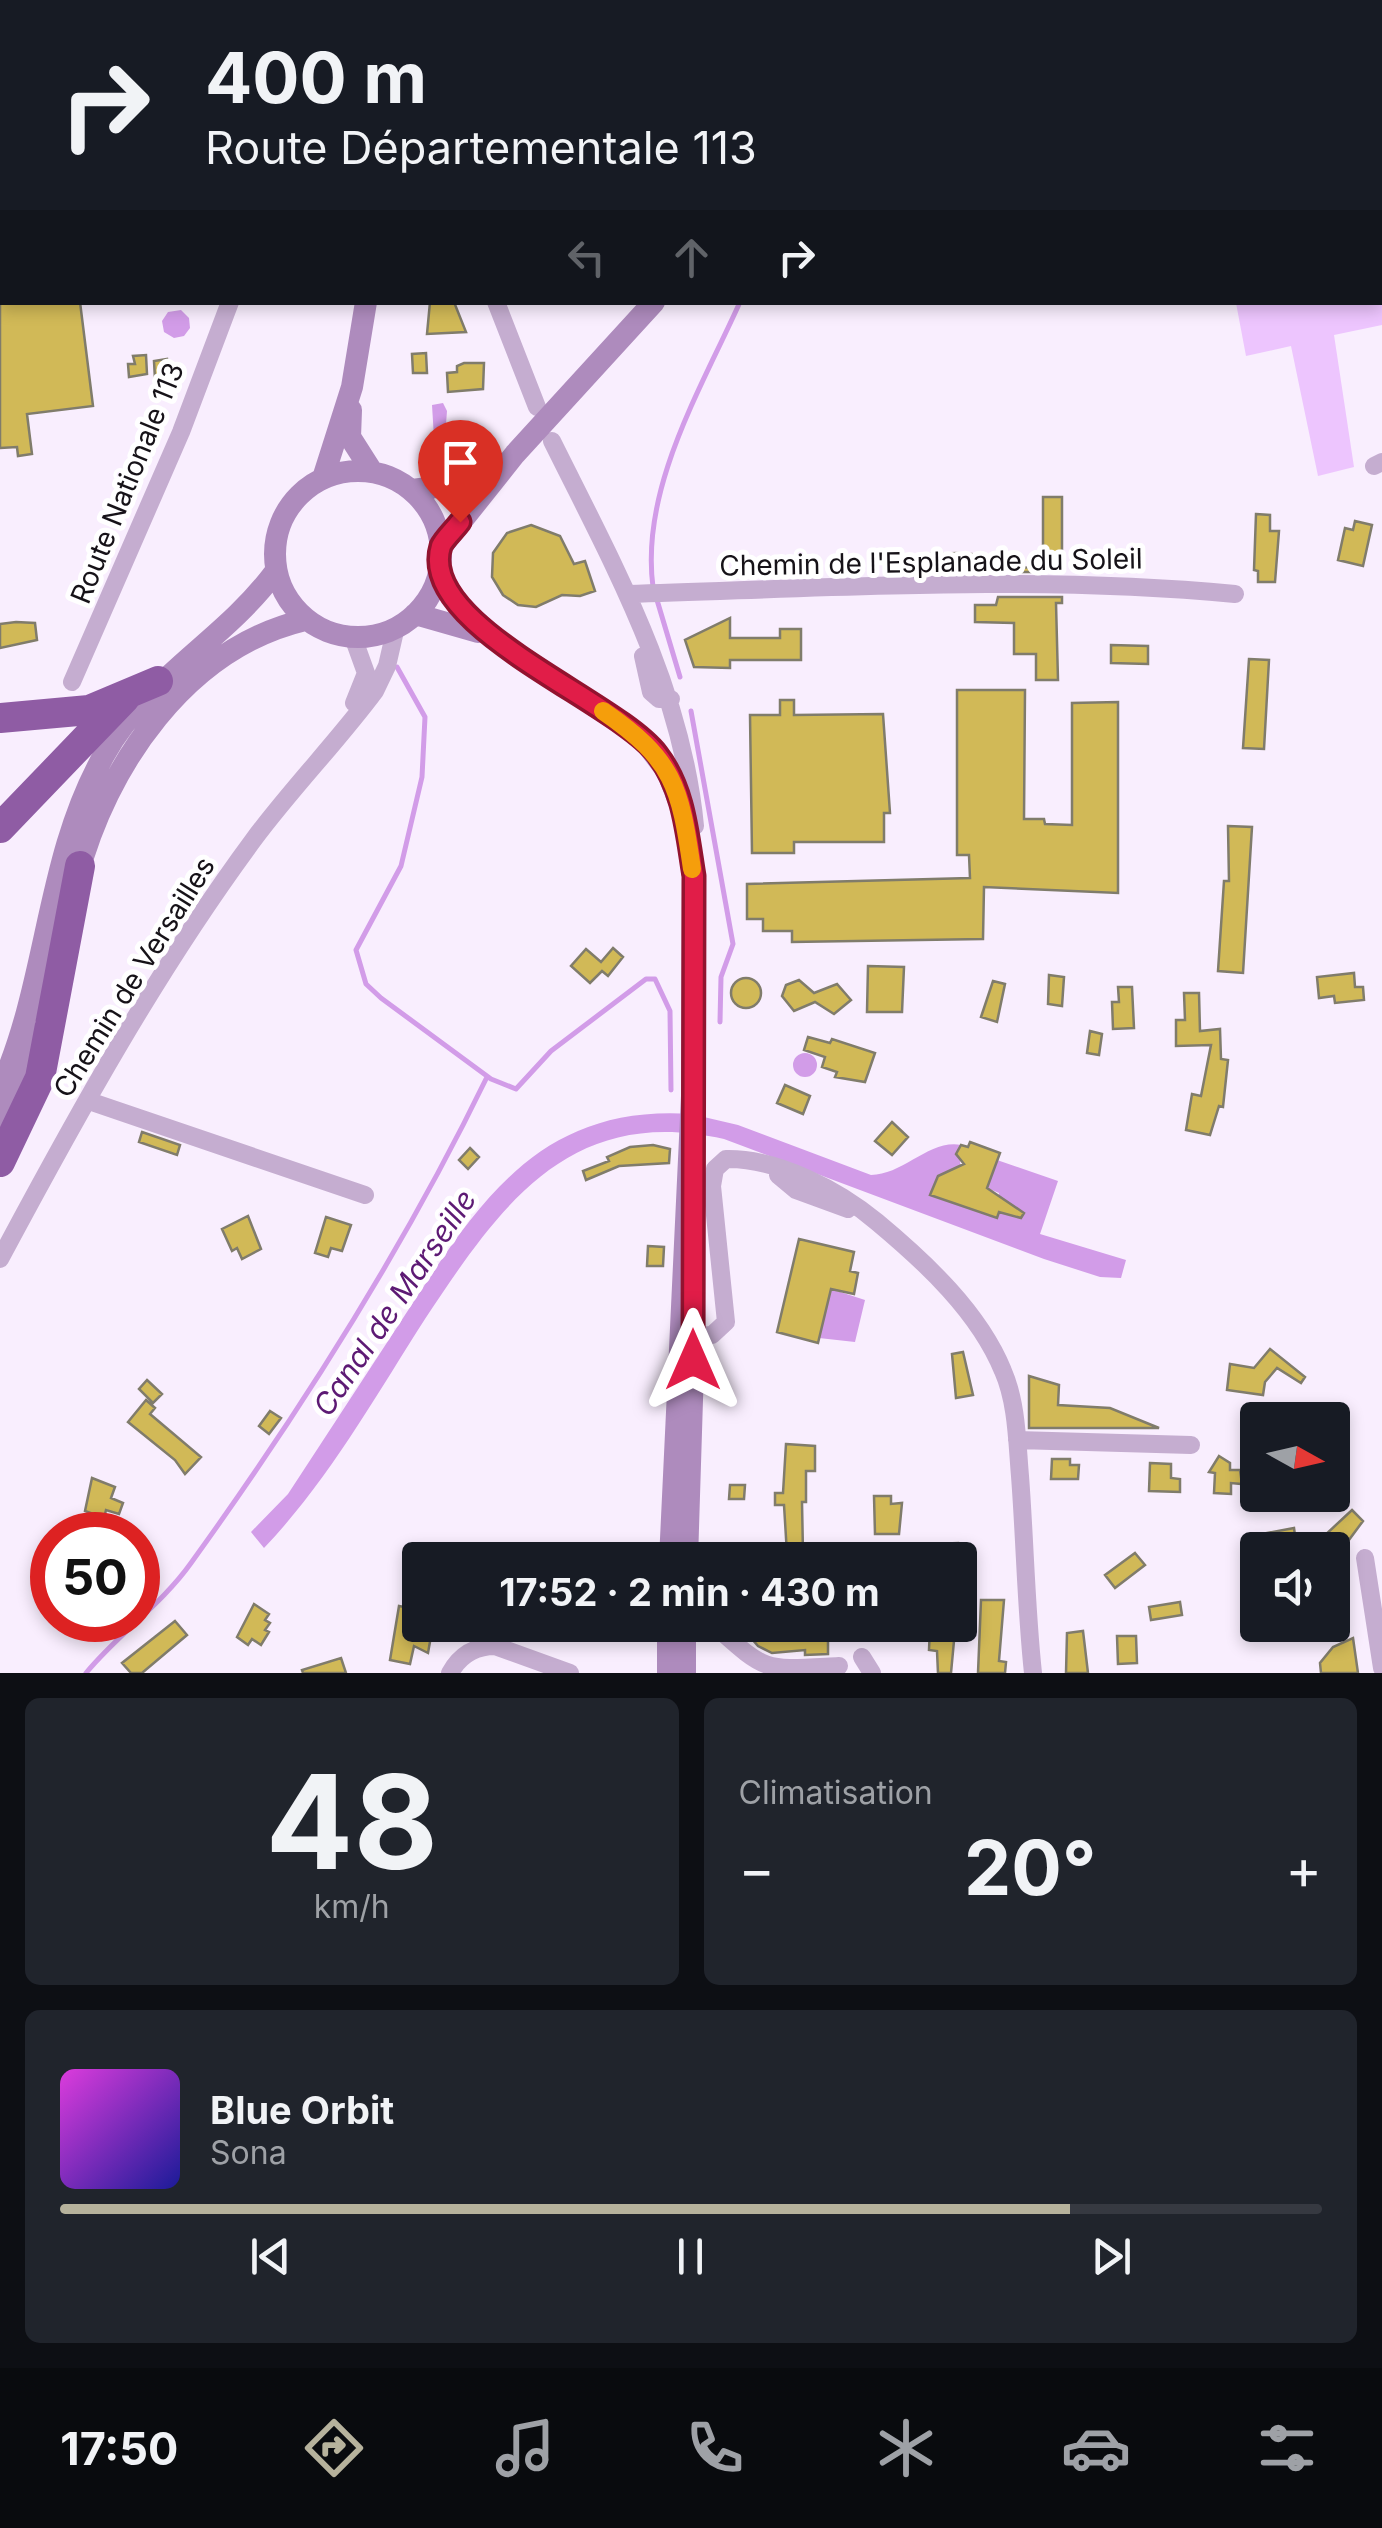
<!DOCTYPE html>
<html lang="fr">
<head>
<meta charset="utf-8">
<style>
	body { margin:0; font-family:Inter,sans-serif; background:#20242c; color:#f1f3f6; height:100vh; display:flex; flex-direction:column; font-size:38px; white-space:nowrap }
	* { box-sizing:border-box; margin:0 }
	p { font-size:32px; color:#9ea1a6 }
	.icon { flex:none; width:55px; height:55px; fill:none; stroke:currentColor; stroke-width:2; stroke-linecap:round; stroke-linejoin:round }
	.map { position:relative; height:1673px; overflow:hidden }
	.panel { display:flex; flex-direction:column; gap:25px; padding:25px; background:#0d0f14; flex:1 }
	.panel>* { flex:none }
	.hud { position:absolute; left:0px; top:0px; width:1382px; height:305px; box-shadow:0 5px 15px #0003; background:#171b24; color:#f1f3f6; overflow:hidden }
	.needle { width:65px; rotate:98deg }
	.tools { position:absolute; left:1240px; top:1402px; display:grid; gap:20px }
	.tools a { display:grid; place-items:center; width:110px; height:110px; border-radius:10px; background:#171b24; box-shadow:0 5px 15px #0003; font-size:50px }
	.speed { position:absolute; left:30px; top:1512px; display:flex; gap:20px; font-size:50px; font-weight:700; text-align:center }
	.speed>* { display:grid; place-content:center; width:130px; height:130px; border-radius:50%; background:#171b24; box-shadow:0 5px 15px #0003; line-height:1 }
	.speed .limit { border:15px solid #d22; background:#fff; color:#111 }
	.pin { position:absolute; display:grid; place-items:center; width:85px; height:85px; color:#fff; margin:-102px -42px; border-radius:50% 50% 50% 0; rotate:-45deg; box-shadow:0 0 10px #0007 }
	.pin .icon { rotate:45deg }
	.me { position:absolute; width:110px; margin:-55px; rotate:0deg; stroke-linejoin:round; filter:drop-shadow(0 0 8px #0008) }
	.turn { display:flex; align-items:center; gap:35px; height:210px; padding:0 40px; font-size:45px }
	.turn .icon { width:130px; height:130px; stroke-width:2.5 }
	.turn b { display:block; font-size:70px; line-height:85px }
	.lanes { display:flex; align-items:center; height:95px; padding:0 40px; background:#0003; justify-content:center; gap:50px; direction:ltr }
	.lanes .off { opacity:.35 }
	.big { font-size:75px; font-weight:700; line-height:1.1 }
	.panel .card { flex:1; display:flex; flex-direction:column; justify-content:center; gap:15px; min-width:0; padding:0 35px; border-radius:15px; background:#20242c }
	.panel .dial { align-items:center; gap:0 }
	.dial b { font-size:130px; line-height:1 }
	.song { display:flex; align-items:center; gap:30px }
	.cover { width:120px; height:120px; border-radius:15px; background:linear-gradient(135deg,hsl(300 70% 55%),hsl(240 70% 35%)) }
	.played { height:10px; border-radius:5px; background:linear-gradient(90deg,#b6b29c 80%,#363941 80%) }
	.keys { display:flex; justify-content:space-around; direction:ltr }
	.heat { display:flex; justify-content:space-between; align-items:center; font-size:55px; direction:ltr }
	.panel .tiles { flex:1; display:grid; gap:25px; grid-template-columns:1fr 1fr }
	.card:last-child { grid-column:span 2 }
	.trip { position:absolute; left:402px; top:1542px; width:575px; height:100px; border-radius:10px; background:#171b24; box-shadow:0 5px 15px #0003; font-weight:700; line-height:100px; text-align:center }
	.tab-bar { display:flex; height:160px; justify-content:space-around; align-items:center; background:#090b0e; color:#9ea1a6 }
	.tab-bar .icon { width:70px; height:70px }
	.tab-bar .current { color:#b6b29c }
	.tab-bar b { font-size:45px; color:#f1f3f6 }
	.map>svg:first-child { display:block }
</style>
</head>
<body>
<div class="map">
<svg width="1382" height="1673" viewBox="0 0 1382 1673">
	<rect width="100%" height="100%" fill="#f9eefe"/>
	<path fill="#edc5fe" d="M1180,0H1382V325L1334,335L1354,467L1318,476L1291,346L1246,356L1236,303L1380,302V2Z"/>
	<path fill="#d29ce8" d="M181,310L189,318L190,328L184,336L174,338L164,332L162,321L168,312Z
		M443,403L447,411L445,437L434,438L432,405Z
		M793 1065a12 12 0 1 1 24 0a12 12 0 1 1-24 0Z
		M691,1114L738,1125L871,1175C903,1175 930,1139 961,1145L960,1167L938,1176L931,1195L996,1218L999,1193L987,1188L997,1160L1058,1181L1040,1234L1126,1260L1121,1278L1100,1277L1044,1259L724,1139C569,1104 500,1206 425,1319C375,1397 328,1481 264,1548L251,1532L288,1494C327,1434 366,1375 405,1315C478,1203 539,1104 691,1114Z
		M831,1289L865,1300L855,1342L819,1338Z"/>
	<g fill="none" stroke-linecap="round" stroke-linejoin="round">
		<path stroke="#d29ce8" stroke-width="5" d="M819,0V2
			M653,587C640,489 701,389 740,302
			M657,600L680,677
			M397,667L425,717L422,777L401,866L356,950L366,984L381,998L491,1079L516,1089L551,1051L646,979H655L670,1011L671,1090
			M691,711L733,944L721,977L720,1022
			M86,1673C118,1634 162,1604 191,1563C302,1409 404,1248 487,1077"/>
	</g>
	<path fill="#d1b957" stroke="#807c6b" stroke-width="2.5" d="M0,302H80L93,406L27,414L32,454L18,456L17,447L0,448Z
		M430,302H454L466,332L427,334Z
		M426,353L427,373H413L412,354Z
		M146,355L147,374L129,377L128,364H135L133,356Z
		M167,359L169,379L155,380L154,361Z
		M484,363L483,389L448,392L447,373L457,372V366L464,363Z
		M1043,497H1062V564H1043Z
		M1256,514L1270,515V531H1279L1275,582H1258V571L1254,570Z
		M1355,521L1372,525L1363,566L1338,560L1345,528L1353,530Z
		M531,525L560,536L574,564L585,561L595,591L580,596L562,595L536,607L518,605L503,595L492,577L493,553L507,533Z
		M958,553L1007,557V569L1033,567V572H902L926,567L929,554Z
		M998,597H1062V603H1056L1058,680H1036V654H1014V623L975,622V605H996Z
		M730,618V638H780V629H801V660H730V668L694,667L685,640Z
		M16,622L35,623L37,640L0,648V624Z
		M1111,645L1148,646V664L1111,663Z
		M1249,659L1269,660L1264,749L1243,748Z
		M957,690H1025L1024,819H1044L1045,824L1072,825V703L1118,702V893L984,887L983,939L792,942V931H763V919H747V884L970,878L969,855H957Z
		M780,700H794V715L883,714L890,813H884V842H794V853H752L750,715H780Z
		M1228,826L1252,827L1243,973L1218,971L1224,881H1229Z
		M613,948L623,957L608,976L602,971L590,983L571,966L586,949L601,962Z
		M868,966L904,967L902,1012H867Z
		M1354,973L1355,987H1363L1364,1000L1335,1003L1334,996L1319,998L1317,977Z
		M1049,975L1064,977L1062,1006L1048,1004Z
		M731 993a15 15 0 1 1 30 0a15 15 0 1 1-30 0Z
		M799,980L814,993L837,984L851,1000L834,1014L815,1002L794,1011L782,996L786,985Z
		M993,981L1005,984L997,1022L981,1017Z
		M1118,987H1132L1134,1028L1113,1029L1112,1002H1119Z
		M1184,993H1199L1200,1031L1220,1029L1221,1059L1228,1060L1223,1107L1219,1106L1210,1135L1186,1130L1192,1094L1201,1096L1211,1045L1176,1046V1020H1185Z
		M1090,1031L1102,1034L1099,1055L1087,1053Z
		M808,1037L830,1043L832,1039L875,1053L865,1082L835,1077L837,1072L822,1067L825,1057L804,1050Z
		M785,1085L810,1096L803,1114L777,1103Z
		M892,1122L908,1137L892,1155L875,1141Z
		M142,1132L180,1145L177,1155L139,1142Z
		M970,1142L1000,1153L987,1188L1024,1213L1021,1218L999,1212L997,1218L930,1195L938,1176L964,1164L956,1154L961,1145L968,1147Z
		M653,1145L670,1149L669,1163L619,1166L586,1180L583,1171L609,1161L607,1157L630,1147Z
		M470,1148L479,1157L468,1169L459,1160Z
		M248,1216L261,1249L242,1259L237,1248L232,1251L222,1229Z
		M326,1217L351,1225L342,1251L331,1248L328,1257L315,1253Z
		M799,1239L854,1252L850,1271L858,1273L854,1294L831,1289L818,1343L777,1332Z
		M648,1246L664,1247L663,1266H647Z
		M1270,1349L1305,1377L1301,1383L1277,1368L1265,1382L1263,1395L1227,1390L1230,1364L1254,1368Z
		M963,1352L973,1395L956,1398L952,1354Z
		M1029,1376L1059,1385L1058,1405L1110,1408L1159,1428H1029Z
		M147,1380L162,1394L153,1403L139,1389Z
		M146,1400L155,1408L150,1414L201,1457L185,1474L175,1460L128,1422Z
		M270,1411L281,1418L269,1434L259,1426Z
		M786,1444L815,1446V1471H806V1502H802L803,1553L787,1554L784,1505H775V1493H783Z
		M1219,1456L1230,1463V1470H1240L1242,1484L1231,1483V1494L1214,1493L1215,1473L1209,1472Z
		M1052,1459H1070V1465H1079L1078,1479H1051Z
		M1150,1463L1171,1464V1478L1180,1479V1492L1149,1491Z
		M92,1478L115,1487L111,1498L123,1503L119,1514L106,1510L104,1518L85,1511Z
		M730,1485H745L744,1499H729Z
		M874,1496H891V1504L902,1503L899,1534H875Z
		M1352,1510L1363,1521L1343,1548L1348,1553L1332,1568V1547L1323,1537Z
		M1294,1528L1297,1550H1270L1267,1533Z
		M958,1543L959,1560H934V1544Z
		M972,1550L973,1567H960V1551Z
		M1135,1553L1145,1565L1115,1588L1105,1575Z
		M981,1600H1004L999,1661L1006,1662L1005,1673H978Z
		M1180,1602L1182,1615L1151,1620L1149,1607Z
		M254,1604L269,1614L265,1620L270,1623L265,1630L269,1632L261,1645L252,1639L248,1645L237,1637Z
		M399,1606L420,1610V1625H433L428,1653L414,1646L410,1664L390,1660Z
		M175,1621L187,1635L142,1673H131L122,1663Z
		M740,1625H819V1630H828V1654L805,1655V1650L772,1653L758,1646Z
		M930,1627L955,1630L951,1673H938L937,1651L929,1650Z
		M1083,1631L1088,1673H1066L1067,1633Z
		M1117,1636H1136L1137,1663L1118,1664Z
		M1353,1638L1358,1673H1321L1320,1663L1333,1647Z
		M341,1658L346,1673H303L302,1670Z"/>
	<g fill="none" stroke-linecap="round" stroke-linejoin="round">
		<path stroke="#c5add0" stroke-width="18" d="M678,0V2
			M1027,0V2
			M847,2V0
			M864,2L867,0
			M958,2L989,0
			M496,302L537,407
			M552,441C613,564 682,687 695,826
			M1374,466L1382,462
			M628,594C831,588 1033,575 1235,594
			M353,637L366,673L354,703
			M643,656L651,692L659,699H671
			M72,682L181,432L230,302
			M89,1101L365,1195
			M778,1175L796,1190L848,1209
			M0,1259C77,1115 157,970 254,839C292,788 337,742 375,691L387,666L395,631
			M684,1337L712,1335L726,1322L712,1186L715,1169L726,1159C777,1158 839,1190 877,1222C925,1262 979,1312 1003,1371C1017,1403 1017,1442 1020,1476C1025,1542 1026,1608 1033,1673
			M1017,1440L1191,1445
			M1365,1558L1382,1668
			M714,1625C768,1673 762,1670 839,1666
			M862,1657L872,1673
			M450,1673C460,1655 475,1646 495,1646L570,1673"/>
		<path stroke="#ae8bbd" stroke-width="22" d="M351,2V0
			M417,2L418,0
			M929,2L931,0
			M351,410L350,437L371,470
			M275 554a83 83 0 1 1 166 0a83 83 0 1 1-166 0Z
			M324,475L352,387L366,302
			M412,490L469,483L499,464
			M441,547L515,454L654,302
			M439,573L459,606L497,640L642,738L667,771L684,814L693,876L692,1096L670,1560
			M415,614L478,632
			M77,878C106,766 186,648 305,620
			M0,1089C49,981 45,859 104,755C148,676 223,642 275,572
			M0,1121L37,1035
			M687,1560L694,1336
			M668,1625V1673
			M685,1625V1673"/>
		<path stroke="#8f5ca4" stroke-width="30" d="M0,718L89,710L158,681
			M0,828L125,698
			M0,1162L40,1078L80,866"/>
	</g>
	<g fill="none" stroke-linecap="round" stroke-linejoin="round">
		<g stroke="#92132f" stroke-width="25">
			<path id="route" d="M460,522C455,529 444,539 441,546C416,626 616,700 657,754C684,789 687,833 694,876L693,1360"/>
		</g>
		<use href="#route" stroke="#e11d48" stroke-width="18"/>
		<path stroke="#f59e0b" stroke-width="18" d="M603,711C674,760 680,786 692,869"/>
	</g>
	<g text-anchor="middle" stroke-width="10" stroke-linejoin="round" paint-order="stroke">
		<g font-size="28" fill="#161218" stroke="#fff">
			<text transform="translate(127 483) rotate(-68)" y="10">Route Nationale 113</text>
			<text transform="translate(931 562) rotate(-1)" y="10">Chemin de l'Esplanade du Soleil</text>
			<text transform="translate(134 977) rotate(-58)" y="10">Chemin de Versailles</text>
		</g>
		<g font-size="30" font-style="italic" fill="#5d1a74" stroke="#fff">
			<text transform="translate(395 1303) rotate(-56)" y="10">Canal de Marseille</text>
		</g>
	</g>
</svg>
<div class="tools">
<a><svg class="needle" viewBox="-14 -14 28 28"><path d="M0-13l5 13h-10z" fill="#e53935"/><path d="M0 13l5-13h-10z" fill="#9ea1a6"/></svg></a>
<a><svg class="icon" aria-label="sound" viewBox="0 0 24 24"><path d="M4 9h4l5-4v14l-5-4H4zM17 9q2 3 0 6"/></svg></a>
</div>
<div class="speed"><div class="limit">50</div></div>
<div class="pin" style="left:460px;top:522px;background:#d93025"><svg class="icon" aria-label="arrive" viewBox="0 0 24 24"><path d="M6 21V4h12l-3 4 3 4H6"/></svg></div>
<svg class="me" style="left:693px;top:1360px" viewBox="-20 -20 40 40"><path d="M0-17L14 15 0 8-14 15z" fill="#e11d48" stroke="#fff" stroke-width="4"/></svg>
<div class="trip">17:52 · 2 min · 430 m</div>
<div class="hud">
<div class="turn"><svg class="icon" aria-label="right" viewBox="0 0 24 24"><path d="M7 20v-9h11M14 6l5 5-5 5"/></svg><div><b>400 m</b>Route Départementale 113</div></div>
<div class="lanes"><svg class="icon off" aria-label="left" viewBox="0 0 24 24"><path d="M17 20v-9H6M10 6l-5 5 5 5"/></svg><svg class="icon off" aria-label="ahead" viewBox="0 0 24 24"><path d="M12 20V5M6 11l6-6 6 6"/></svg><svg class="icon" aria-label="right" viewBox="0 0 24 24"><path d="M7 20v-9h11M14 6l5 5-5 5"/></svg></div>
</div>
</div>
<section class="panel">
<div class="tiles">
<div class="card dial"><b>48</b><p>km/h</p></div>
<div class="card"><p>Climatisation</p>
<div class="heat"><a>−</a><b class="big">20°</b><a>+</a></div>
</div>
<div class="card">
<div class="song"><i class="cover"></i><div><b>Blue Orbit</b><p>Sona</p></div></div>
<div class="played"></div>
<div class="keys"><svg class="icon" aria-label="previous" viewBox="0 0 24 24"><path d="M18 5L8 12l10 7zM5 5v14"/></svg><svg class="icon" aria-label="pause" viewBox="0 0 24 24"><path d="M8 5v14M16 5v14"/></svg><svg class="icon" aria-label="next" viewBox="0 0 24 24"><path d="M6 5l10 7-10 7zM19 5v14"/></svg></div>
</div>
</div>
</section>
<nav class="tab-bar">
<b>17:50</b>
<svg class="icon current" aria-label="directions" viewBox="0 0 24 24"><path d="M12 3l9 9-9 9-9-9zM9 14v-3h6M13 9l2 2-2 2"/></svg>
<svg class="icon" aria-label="music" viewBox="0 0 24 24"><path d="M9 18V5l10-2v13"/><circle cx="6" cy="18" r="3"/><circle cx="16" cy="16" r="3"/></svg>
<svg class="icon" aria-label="phone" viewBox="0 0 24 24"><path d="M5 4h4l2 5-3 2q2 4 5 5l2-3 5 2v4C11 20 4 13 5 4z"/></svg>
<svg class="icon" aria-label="climate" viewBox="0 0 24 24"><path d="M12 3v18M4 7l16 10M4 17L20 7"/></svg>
<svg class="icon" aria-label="car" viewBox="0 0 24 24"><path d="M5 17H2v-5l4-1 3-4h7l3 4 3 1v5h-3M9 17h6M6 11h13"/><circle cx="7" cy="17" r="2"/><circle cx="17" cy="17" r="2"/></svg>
<svg class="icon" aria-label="filters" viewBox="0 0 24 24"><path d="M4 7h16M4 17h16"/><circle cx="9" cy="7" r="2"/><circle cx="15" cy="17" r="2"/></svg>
</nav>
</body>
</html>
